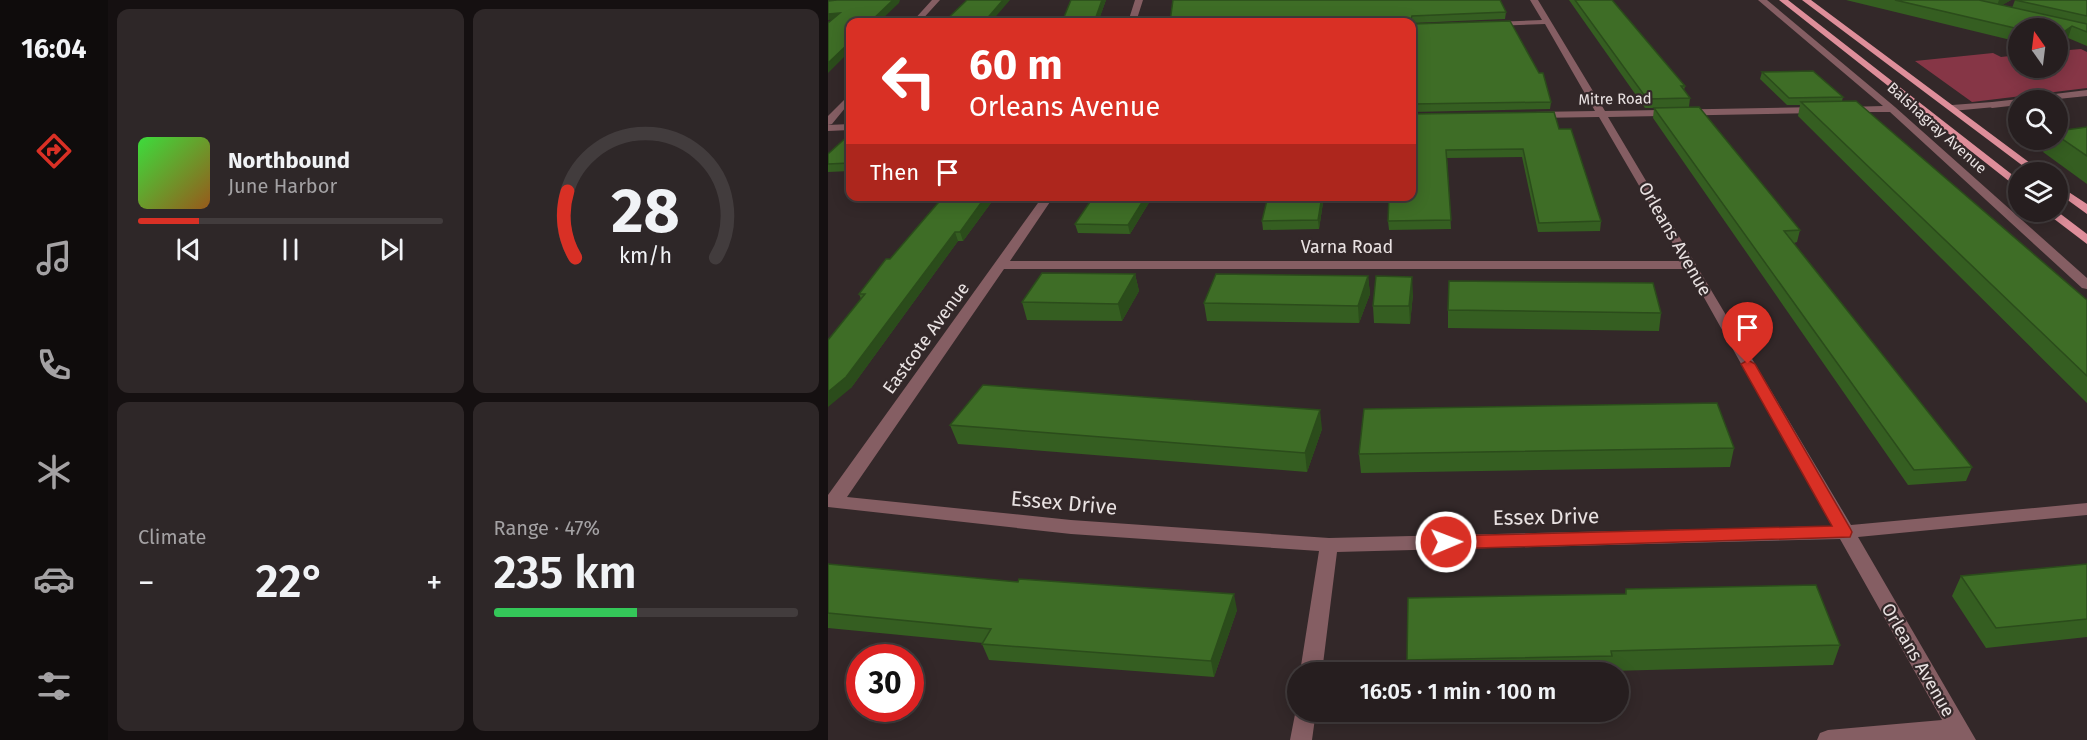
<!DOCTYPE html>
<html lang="en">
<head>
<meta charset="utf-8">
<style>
	body { margin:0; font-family:"Fira Sans",sans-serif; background:#2e2728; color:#f1f3f6; height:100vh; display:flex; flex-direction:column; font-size:22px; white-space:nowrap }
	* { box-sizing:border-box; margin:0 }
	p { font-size:20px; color:#a4a2a4 }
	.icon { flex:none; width:33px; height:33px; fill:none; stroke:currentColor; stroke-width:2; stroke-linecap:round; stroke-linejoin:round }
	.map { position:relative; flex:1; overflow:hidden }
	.details { display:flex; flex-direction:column; gap:9px; padding:9px; background:#151011; width:720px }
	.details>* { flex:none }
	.top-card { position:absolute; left:18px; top:18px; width:570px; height:183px; border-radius:12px; box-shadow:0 3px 15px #0003,0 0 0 2px #423c3d; background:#d93025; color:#fff; overflow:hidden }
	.needle { width:39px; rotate:346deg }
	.buttons { position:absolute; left:1180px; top:18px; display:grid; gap:12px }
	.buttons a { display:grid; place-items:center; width:60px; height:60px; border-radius:50%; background:#261e1f; box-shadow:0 3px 15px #0003,0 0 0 2px #423c3d; font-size:30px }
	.speed { position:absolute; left:18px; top:644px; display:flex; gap:12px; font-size:30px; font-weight:700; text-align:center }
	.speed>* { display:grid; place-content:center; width:78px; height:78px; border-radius:50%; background:#261e1f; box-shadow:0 3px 15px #0003,0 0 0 2px #423c3d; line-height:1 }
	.speed .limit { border:9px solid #d22; background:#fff; color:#111 }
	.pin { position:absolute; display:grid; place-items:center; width:51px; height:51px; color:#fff; margin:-62px -26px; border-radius:50% 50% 50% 0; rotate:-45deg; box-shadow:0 0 6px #0007 }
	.pin .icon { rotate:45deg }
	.me { position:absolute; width:66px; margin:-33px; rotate:89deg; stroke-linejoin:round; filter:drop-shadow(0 0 4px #0008) }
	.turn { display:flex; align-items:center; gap:21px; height:126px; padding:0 24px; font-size:27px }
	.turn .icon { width:78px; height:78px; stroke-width:2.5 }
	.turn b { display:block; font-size:42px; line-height:51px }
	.then { display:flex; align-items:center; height:57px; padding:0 24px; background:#0003; gap:12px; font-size:22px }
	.big { font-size:45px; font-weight:600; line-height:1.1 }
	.details .widget { flex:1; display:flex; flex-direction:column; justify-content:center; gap:9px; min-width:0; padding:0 21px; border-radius:12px; background:#2e2728 }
	.details .dial { align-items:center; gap:0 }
	.dial svg { height:156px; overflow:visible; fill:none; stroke:#423c3d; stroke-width:7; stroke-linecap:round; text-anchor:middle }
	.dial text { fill:#f1f3f6; stroke:none }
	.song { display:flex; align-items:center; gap:18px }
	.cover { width:72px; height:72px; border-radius:9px; background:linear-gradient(135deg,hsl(120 70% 55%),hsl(30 70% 35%)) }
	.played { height:6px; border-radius:3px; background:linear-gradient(90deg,#d93025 20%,#423c3d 20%) }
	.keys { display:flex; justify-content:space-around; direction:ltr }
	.heat { display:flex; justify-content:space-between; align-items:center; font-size:33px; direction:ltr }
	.charge { height:9px; border-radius:4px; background:linear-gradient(90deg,#34c759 47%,#423c3d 0) }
	.details .tiles { flex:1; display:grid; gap:9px; grid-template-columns:repeat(2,1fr) }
	.trip { position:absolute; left:459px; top:662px; width:342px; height:60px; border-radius:30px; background:#261e1f; box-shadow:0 3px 15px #0003,0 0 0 2px #423c3d; font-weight:600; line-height:60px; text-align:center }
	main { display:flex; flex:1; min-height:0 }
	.tabs { display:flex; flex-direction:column; width:108px; justify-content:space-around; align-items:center; background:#0f0c0c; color:#a4a2a4 }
	.tabs .icon { width:42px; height:42px }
	.tabs .on { color:#d93025 }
	.tabs b { font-size:27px; color:#f1f3f6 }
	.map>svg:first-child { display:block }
</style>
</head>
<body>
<main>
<nav class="tabs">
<b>16:04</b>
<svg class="icon on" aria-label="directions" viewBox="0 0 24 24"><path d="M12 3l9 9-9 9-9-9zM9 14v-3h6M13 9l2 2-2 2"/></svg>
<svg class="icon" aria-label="music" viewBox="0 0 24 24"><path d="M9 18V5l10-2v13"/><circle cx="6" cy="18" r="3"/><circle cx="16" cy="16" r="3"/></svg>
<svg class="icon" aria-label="phone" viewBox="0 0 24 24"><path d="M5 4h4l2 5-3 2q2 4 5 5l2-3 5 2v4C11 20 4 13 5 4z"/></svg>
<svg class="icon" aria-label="climate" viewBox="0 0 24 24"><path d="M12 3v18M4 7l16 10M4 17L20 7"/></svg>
<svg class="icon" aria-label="car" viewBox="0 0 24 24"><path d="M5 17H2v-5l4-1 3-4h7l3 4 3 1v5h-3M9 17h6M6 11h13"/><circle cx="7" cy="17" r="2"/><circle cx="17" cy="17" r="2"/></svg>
<svg class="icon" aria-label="filters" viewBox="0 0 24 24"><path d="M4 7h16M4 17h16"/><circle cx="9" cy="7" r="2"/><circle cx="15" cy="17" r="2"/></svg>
</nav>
<section class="details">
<div class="tiles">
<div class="widget">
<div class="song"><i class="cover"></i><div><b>Northbound</b><p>June Harbor</p></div></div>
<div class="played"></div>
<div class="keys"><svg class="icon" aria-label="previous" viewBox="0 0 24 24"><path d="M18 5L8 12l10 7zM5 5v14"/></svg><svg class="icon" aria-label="pause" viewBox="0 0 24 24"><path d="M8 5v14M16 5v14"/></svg><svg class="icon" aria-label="next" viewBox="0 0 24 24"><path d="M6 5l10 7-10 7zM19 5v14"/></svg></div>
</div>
<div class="widget dial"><svg viewBox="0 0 100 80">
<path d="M14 69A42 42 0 1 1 86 69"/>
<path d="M14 69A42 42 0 0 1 10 35" stroke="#d93025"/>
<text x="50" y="56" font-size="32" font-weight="700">28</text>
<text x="50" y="72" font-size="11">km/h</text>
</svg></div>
<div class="widget"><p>Climate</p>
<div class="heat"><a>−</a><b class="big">22°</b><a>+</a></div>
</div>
<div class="widget"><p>Range · 47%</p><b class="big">235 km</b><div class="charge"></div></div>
</div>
</section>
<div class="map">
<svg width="1259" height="740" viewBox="0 0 1259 740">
	<rect width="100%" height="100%" fill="#332829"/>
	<path fill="#863646" d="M1253,49L1259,52V88L1144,102L1087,61L1165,53L1173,57L1191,55V68H1230V51Z"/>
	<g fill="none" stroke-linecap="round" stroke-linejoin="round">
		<path fill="#855e63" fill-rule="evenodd" d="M1164,102L1167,103V107L1124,111L1119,108L1124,105Z"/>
		<path fill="#855e63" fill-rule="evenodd" d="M104,0H112L92,22H84Z
			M307,0H315L308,22H300Z
			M702,0H710L777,111L991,107L996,110L991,113L780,117L1023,525L1259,503V515L1030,537L1148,740H989L992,733L1000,730L1114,720L1012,539L509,552L494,672H472L491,551L243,534L0,507V495L215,196H226L182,261H855L771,117L706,118L701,115L706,112L767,111L717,24L665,26L661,24L665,22L714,20ZM176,269H860L1004,526L501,538L243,520L19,497Z
			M930,0H939L1067,107L1259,278V289L1254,288L1062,112H1015V108L1018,107L1055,106Z
			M1259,90V96L1220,100H1196L1201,97Z
			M22,94V102L4,124L0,125L22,124V130L0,131V116Z
			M1191,99L1195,100H1191V105L1164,108L1159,105L1164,102Z
			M469,704L470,711H488L484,740H462Z"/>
		<path fill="#de8e9a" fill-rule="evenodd" d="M951,0H960L1191,180V189Z
			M974,0H983L1214,172H1203Z
			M1230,185L1259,204V214L1230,193Z
			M1217,212H1230L1259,234V244Z"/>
	</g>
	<path fill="#355e21" d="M278,0L270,22H234Z
		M345,0L678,12L677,19L584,23V24L723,102L722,109L584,112V22Z
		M741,0H784L857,86L856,90L862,98L861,107L972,230L969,242L966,243L1144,467L1138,481L1080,485L825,118L826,108H817Z
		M1018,0H1183L1174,5L1184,8L1187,0H1259V46L1240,38L1230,45V28H1191V42Z
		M934,72L1015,97L1014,101L1259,300V403L970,116L972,105H959L932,79Z
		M584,114L731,129L773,221L772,231L710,232L694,157L619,158L623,229L561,230L560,221Z
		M1259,127V184L1215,152L1220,140H1230V131Z
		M22,134V171L0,172V154Z
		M168,196L135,241H130L23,388L33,299L31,294L62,259Z
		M266,196H325L302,234L250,233L247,224Z
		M496,196L491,229L435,230L434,221Z
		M307,274L311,291L294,321L199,320L194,302Z
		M540,276L542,294L531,323L379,321L376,303Z
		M585,294L582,324L546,323L545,306Z
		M620,310L833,313L831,331L620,328Z
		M122,425L494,429L479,472L130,444Z
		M906,448L902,467L533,473L531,454Z
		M0,564L409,610L386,677L161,660L154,644L155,643L0,628Z
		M1259,564V637L1158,648L1124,596L1133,576Z
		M798,589L1012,645L1005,665L782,671V672H579V660L797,594Z"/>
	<path fill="#2b4c1b" d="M65,0H72L71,3L51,22H42Z
		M175,0H182L163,22H156Z
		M274,0H278L270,22L268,17Z
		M1171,0H1183L1168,9Z
		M12,13L14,19L0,20V14Z
		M1244,26L1240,38L1230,45L1231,35Z
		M22,42V51L0,73V63Z
		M158,196H168L135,241L132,232Z
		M318,196H325L302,234L300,225Z
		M494,196H496L491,229L490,220Z
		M127,232L130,241L23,388L0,407V392Z
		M307,274L311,291L294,321L290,304Z
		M540,276L542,294L531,323L530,306Z
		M584,277L585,294L582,324L581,306Z
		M492,410L494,429L479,472L477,453Z
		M406,594L409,610L386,677L383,661Z"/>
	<path fill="#3e6d26" stroke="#2b4c1b" stroke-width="1.5" d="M9,0H65L42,22H22V42L0,63V23L12,13L0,14V1Z
		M139,0H175L156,22H116Z
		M243,0H274L268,17H263L262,22H234Z
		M345,0H672L678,12L584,16L582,22H342Z
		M747,0H784L857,86H853L862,98L819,99Z
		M1067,0H1151L1259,24V32L1244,26L1231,35H1230V28H1191V29Z
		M1187,0H1259V16Z
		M682,21L711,73H715L723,102L584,104V24Z
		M985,71L1015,97L961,98L934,72Z
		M1028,101L1259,300V376L973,102Z
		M871,107L972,230L956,231L1144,467L1086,470L826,108Z
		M726,112L731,129H743L773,221L711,223L695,149L618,150L623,220L560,221L561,196H584V114Z
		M1259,127V156L1230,136V131Z
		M22,134V163L0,164V154Z
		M116,196H158L132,232H127L18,377L0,392V340L37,294H31L58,259H62Z
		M266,196H318L300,225L247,224Z
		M440,196H494L490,220L434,221Z
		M214,273L307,274L290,304L194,302Z
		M388,274L540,276L530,306L376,303Z
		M548,276L584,277L581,306H545Z
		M621,281L825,283L833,313L620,310Z
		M155,385L492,410L477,453L122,425Z
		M889,403L906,448L531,454L536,409Z
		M0,564L190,582L191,579L406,594L383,661L154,644L163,629L0,613Z
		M1259,564V619L1168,628L1133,576Z
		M988,585L1012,645L783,651L784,656L579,660L580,598L798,594V589Z"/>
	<path fill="#d93025" stroke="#8d1f18" stroke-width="1.5" d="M920,360L927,364L1022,528L1024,532L1022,537L618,549L612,547L610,542L612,538L618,536L1004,526L913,364Z"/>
	<g text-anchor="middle" stroke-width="4.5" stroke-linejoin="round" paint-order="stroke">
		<g font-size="15" fill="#e9e2e2" stroke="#332829">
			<text transform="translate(787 99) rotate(-1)" y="5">Mitre Road</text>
			<text transform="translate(1109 128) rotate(42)" y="5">Balshagray Avenue</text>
		</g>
		<g font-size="18" fill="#e9e2e2" stroke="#332829">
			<text transform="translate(847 239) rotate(60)" y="6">Orleans Avenue</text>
			<text x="519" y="253">Varna Road</text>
			<text transform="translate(98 338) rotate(-54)" y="6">Eastcote Avenue</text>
			<text transform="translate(1090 660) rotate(60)" y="6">Orleans Avenue</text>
		</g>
		<g font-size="21" fill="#e9e2e2" stroke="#332829">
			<text transform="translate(236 503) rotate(5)" y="7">Essex Drive</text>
			<text transform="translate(718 517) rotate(-1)" y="7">Essex Drive</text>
		</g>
	</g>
</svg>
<div class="buttons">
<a><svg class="needle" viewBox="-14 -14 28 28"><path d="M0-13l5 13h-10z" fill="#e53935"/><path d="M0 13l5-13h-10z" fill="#a4a2a4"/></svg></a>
<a><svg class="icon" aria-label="search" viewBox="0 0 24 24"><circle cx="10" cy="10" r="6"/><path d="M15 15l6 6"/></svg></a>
<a><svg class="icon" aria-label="layers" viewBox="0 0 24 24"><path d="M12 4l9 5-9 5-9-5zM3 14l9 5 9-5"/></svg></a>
</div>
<div class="speed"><div class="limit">30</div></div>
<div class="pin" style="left:920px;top:364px;background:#d93025"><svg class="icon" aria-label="arrive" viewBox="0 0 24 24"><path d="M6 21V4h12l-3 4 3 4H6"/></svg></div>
<svg class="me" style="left:618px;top:542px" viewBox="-20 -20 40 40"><circle r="17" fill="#d93025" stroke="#fff" stroke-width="3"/><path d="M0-11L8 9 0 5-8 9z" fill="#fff"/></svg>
<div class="trip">16:05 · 1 min · 100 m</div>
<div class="top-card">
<div class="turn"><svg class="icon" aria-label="left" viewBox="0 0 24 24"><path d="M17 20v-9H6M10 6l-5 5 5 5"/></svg><div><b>60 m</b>Orleans Avenue</div></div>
<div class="then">Then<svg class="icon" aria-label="arrive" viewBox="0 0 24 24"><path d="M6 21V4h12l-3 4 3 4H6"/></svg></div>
</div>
</div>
</main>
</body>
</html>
